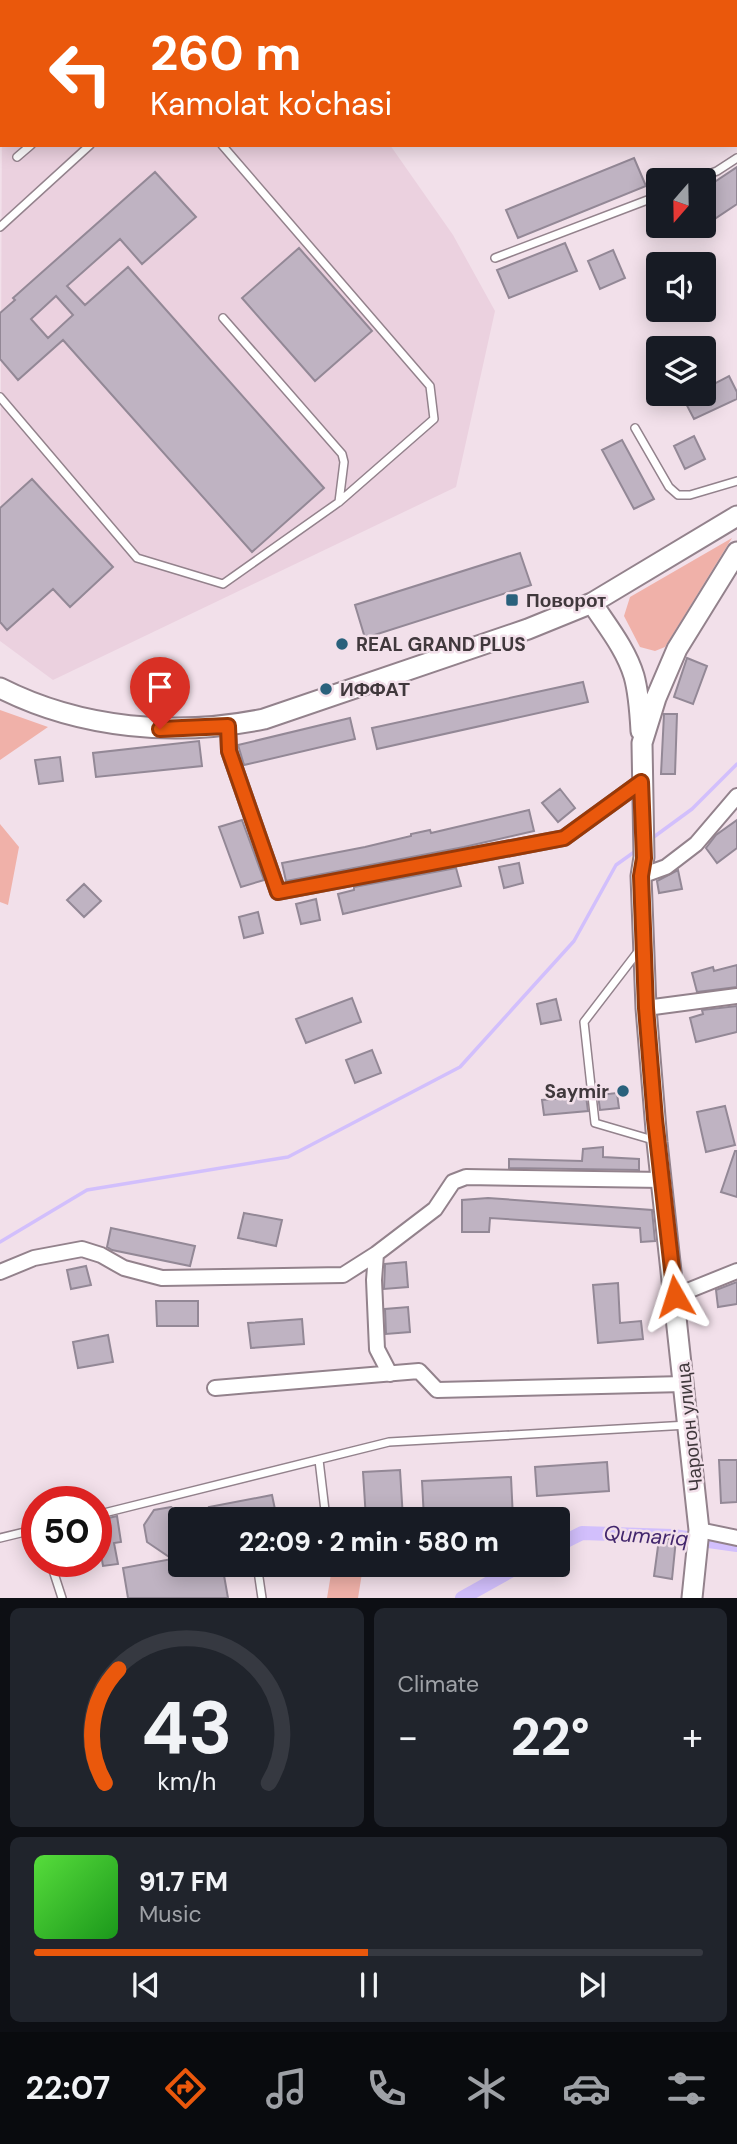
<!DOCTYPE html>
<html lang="en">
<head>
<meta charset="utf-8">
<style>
	body { margin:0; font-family:"DM Sans",sans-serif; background:#20242c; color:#f1f3f6; height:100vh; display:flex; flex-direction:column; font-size:26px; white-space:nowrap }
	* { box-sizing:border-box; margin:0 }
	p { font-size:23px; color:#9ea1a6 }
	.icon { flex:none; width:38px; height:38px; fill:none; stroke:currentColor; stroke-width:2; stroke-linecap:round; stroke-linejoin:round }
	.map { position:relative; height:1598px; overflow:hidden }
	.sheet { display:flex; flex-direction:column; gap:10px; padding:10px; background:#0d0f14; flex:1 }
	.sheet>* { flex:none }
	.hud { position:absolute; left:0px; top:0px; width:738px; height:147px; box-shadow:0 4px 18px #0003; background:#ea580c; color:#fff; overflow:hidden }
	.needle { width:46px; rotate:200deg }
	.tools { position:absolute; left:646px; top:168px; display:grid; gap:14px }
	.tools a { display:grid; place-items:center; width:70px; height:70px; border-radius:7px; background:#171b24; box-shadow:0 4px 18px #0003; font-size:35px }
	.speed { position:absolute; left:21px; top:1486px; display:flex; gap:14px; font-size:35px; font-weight:700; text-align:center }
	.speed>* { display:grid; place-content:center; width:91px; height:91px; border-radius:50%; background:#171b24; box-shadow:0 4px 18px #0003; line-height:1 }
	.speed .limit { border:10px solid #d22; background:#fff; color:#111 }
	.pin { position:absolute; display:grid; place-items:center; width:60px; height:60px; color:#fff; margin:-72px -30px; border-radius:50% 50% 50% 0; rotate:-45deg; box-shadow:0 0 7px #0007 }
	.pin .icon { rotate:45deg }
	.me { position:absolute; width:77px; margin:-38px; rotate:354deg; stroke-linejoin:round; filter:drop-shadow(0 0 5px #0008) }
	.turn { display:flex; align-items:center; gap:24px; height:147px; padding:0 35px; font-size:32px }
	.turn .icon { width:91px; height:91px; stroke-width:2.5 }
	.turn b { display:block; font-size:49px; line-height:60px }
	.big { font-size:52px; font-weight:800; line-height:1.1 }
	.sheet .card { flex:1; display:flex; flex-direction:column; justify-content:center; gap:10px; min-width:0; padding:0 24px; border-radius:10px; background:#20242c }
	.sheet .dial { align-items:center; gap:0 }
	.dial svg { height:182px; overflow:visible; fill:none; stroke:#363941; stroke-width:7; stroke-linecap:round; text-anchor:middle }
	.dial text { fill:#f1f3f6; stroke:none }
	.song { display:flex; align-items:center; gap:21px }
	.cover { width:84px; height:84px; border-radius:10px; background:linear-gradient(135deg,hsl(110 70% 55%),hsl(120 70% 35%)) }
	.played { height:7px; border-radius:4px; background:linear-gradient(90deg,#ea580c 50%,#363941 50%) }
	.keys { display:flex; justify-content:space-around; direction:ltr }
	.heat { display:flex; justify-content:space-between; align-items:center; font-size:38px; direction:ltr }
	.sheet .tiles { flex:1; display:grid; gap:10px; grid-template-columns:1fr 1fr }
	.card:last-child { grid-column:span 2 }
	.trip { position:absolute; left:168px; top:1507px; width:402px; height:70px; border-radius:7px; background:#171b24; box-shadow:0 4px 18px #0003; font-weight:800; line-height:70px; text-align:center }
	.menu { display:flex; height:112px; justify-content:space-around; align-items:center; background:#090b0e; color:#9ea1a6 }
	.menu .icon { width:49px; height:49px }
	.menu .current { color:#ea580c }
	.menu b { font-size:32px; color:#f1f3f6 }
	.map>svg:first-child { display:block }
</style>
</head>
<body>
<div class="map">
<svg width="737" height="1598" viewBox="0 0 737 1598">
	<rect width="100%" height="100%" fill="#f2e0ea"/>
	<path fill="#ebd1df" d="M2,102V145H390L453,235L495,311L456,487L53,680L0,641Z"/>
	<path fill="#f0b1a9" d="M732,538L665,647L655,651L640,647L624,616L630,597Z
		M0,710L48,727L0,760Z
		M0,824L19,847L8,905L0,902Z
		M332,1568L362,1573L358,1598H327Z"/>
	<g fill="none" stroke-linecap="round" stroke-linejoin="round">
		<path stroke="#d2bffc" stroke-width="3.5" d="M651,839L692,809L737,764
			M0,1242L87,1190L288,1157L460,1067L574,941L616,865L637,850"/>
		<path stroke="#d2bffc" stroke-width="14" d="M558,1545L582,1533L673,1536L737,1545
			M462,1598L523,1564"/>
	</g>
	<path fill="#bfb3c2" stroke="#938896" stroke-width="2" fill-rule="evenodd" d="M634,158L646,186L518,238L506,210Z
		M737,167V204L713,220L704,206V189Z
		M155,172L196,217L142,264L120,239L67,286L85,305L128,267L324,488L252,552L63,340L18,380L0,359V313L15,300L13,298ZM56,296L73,315L48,338L31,319Z
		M565,243L577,271L509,298L497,270Z
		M299,248L372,331L315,381L242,298Z
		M613,250L625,278L600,289L588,261Z
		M729,376L737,392V399L694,419L683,398L690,394H704V389Z
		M694,436L705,459L685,469L674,446Z
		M622,440L654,499L634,509L602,450Z
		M32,479L113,567L70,607L53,589L7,630L0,622V508Z
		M520,553L531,585L365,638L355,605Z
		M687,658L707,666L693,704L674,697Z
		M583,682L588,702L377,749L372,728Z
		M664,714H677L675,774H661Z
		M350,718L355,739L244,765L238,745Z
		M199,741L202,766L96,777L93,753Z
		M60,757L63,781L39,784L35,760Z
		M560,789L575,808L558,822L542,803Z
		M529,810L534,831L464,847L286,881L282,863L365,847L411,836V834L430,830L431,833Z
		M242,820L264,880L241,887L219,827Z
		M737,820V848L717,863L706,848L716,835Z
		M519,863L523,883L504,888L499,867Z
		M456,868L461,886L343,914L338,894L354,890V887Z
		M678,870L682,889L659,893L657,881Z
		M84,884L101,901L84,917L67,900Z
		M316,899L320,920L301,924L296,904Z
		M258,912L263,933L244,938L239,917Z
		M737,965V987L697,992L692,973L713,967L714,971Z
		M352,998L361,1022L306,1043L296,1019Z
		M556,999L561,1020L541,1024L537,1004Z
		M737,1006V1032L696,1042L690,1018L703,1014L702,1010Z
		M372,1050L381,1073L355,1083L346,1060Z
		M617,1093L619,1108L600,1110L598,1095Z
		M586,1096L588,1111L544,1115L542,1100Z
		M725,1106L735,1145L706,1152L697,1112Z
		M603,1147V1157L639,1159V1170L509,1168V1159L582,1161L583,1149Z
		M735,1151H737V1197L721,1192Z
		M488,1198L652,1210L655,1241L641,1242L640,1228L490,1218L489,1232H462V1200Z
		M244,1213L282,1220L276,1246L238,1238Z
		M111,1228L195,1246L190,1266L112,1250L107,1247Z
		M406,1262L408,1287L384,1289L385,1264Z
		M86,1266L91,1285L71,1289L67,1270Z
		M737,1282V1304L718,1307L716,1290Z
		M618,1283L620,1323L641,1321L643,1339L598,1343L593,1285Z
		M156,1301H198V1326H157Z
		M408,1307L410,1332L386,1334L385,1309Z
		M302,1319L304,1344L251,1348L248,1323Z
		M108,1335L113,1362L78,1368L73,1342Z
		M719,1460H737V1502L721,1503Z
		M607,1462L609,1491L537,1496L535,1467Z
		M400,1470L403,1519H366L363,1472Z
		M511,1477L513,1519H424L422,1481Z
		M272,1495L277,1519H212L209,1507Z
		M171,1507L180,1514V1564H222L228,1598H128L123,1568L172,1559L147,1542L144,1525L154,1510Z
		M117,1516L121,1542L114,1543L118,1564L103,1566L98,1536L96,1537V1521Z
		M659,1539H676L672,1579L654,1576Z"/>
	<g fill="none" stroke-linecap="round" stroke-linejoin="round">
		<g stroke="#93828c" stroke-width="10">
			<path id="lane" d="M17,157L31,145
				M694,180L717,171L737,158
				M0,227L90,145
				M495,258L658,196
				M223,318L342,454L344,462L339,502
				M0,397L137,558L223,584L339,502L434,419L430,386L222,145
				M635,428L669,487L678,495H690L737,481
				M640,949L584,1022L595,1123L653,1140
				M319,1460L326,1519
				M96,1515L389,1442L688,1425
				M0,1538L37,1529
				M50,1561L62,1598
				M257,1564L262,1598"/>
		</g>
		<g stroke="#93828c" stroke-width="18">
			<path id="street" d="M228,726L229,751L278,892L564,838L641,782
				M641,876L666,867L696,844L737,796
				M646,1008L737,996
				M376,1254L374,1280L377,1349L390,1374
				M0,1272L34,1258L82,1249L101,1255L124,1268L162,1278L343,1275L376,1254L435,1209L453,1182L466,1177L663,1180
				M675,1296L737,1271
				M215,1388L419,1371L437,1390L684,1384
				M699,1530L737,1538"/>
		</g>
		<g stroke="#93828c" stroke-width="23">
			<path id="secondary" d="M44,2L46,0
				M0,47L2,45
				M592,603C607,626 626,649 634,676C639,694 640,713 641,731
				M0,688C81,729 176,737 264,719L528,629L592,603L737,516
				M692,1598L699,1530L657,1142L646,1008L641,876L644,857L642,743L656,698L677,649L737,552"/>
		</g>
		<use href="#lane" stroke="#fff" stroke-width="7"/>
		<use href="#street" stroke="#fff" stroke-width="14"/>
		<use href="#secondary" stroke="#fff" stroke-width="19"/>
	</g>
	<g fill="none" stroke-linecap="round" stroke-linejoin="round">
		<g stroke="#983908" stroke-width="18">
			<path id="route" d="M160,729L228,726L229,751L278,892L564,838L641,782L644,858L641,876L646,1008L655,1119L675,1296"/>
		</g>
		<use href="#route" stroke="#ea580c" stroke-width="12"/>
	</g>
	<g fill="#2a617c" stroke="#f2e0ea" stroke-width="2.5">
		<rect x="505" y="593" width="14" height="14" rx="3.5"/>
		<circle cx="342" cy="644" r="7"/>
		<circle cx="326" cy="689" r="7"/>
		<circle cx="623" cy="1091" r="7"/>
	</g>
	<g text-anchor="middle" stroke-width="5" stroke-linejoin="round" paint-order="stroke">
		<g font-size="19" font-weight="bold" fill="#40383c" stroke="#f2e0ea" text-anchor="start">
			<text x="526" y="607">Поворот</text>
			<text x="356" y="651">REAL GRAND PLUS</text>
			<text x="340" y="696">ИФФАТ</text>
			<text x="609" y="1098" text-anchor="end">Saymir</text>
		</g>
		<g font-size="19" fill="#40383c" stroke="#f2e0ea">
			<text transform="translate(689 1427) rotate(-96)" y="7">Чарогон улица</text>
		</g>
		<g font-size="21" font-style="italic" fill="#43276d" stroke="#f2e0ea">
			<text transform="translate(646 1536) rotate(4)" y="7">Qumariq</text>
		</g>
	</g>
</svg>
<div class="tools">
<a><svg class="needle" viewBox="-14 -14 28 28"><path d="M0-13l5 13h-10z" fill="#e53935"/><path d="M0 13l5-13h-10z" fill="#9ea1a6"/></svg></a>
<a><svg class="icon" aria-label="sound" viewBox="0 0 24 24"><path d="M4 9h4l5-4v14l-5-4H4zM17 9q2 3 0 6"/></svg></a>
<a><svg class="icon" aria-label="layers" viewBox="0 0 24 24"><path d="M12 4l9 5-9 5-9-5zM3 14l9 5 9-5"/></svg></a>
</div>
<div class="speed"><div class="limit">50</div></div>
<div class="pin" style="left:160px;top:729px;background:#d93025"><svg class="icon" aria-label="arrive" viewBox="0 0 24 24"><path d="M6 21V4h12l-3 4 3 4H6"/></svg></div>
<svg class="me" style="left:675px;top:1296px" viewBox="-20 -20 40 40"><path d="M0-17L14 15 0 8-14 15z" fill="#ea580c" stroke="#fff" stroke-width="4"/></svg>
<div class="trip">22:09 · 2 min · 580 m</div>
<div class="hud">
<div class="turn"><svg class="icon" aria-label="left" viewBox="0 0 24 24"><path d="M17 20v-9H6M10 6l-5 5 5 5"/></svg><div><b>260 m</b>Kamolat ko'chasi</div></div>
</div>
</div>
<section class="sheet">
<div class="tiles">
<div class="card dial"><svg viewBox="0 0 100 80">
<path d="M14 69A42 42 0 1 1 86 69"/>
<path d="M14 69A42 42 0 0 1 20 19" stroke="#ea580c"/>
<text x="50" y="56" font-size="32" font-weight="700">43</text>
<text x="50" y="72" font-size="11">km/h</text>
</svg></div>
<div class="card"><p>Climate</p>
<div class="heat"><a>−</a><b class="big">22°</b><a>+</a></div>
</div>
<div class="card">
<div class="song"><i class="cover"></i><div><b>91.7 FM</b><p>Music</p></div></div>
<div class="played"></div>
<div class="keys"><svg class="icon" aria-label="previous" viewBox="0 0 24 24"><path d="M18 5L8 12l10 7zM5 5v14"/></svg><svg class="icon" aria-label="pause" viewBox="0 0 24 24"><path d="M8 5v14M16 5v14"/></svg><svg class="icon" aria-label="next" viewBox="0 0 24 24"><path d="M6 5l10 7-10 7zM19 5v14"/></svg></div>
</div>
</div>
</section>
<nav class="menu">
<b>22:07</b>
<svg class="icon current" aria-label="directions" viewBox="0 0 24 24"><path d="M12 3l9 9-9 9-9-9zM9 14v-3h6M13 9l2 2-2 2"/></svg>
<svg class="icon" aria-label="music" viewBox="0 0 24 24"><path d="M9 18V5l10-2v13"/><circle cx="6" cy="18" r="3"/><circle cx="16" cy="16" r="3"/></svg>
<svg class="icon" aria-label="phone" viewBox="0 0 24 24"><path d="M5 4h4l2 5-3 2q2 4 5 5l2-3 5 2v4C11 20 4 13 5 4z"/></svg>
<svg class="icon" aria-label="climate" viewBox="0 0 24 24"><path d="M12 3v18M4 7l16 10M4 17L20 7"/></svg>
<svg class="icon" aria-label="car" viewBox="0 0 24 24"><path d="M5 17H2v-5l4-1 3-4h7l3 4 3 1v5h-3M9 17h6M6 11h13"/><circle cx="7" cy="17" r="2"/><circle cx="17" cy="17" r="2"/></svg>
<svg class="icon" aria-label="filters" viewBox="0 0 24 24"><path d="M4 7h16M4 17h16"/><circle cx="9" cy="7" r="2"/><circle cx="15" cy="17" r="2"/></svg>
</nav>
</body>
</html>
